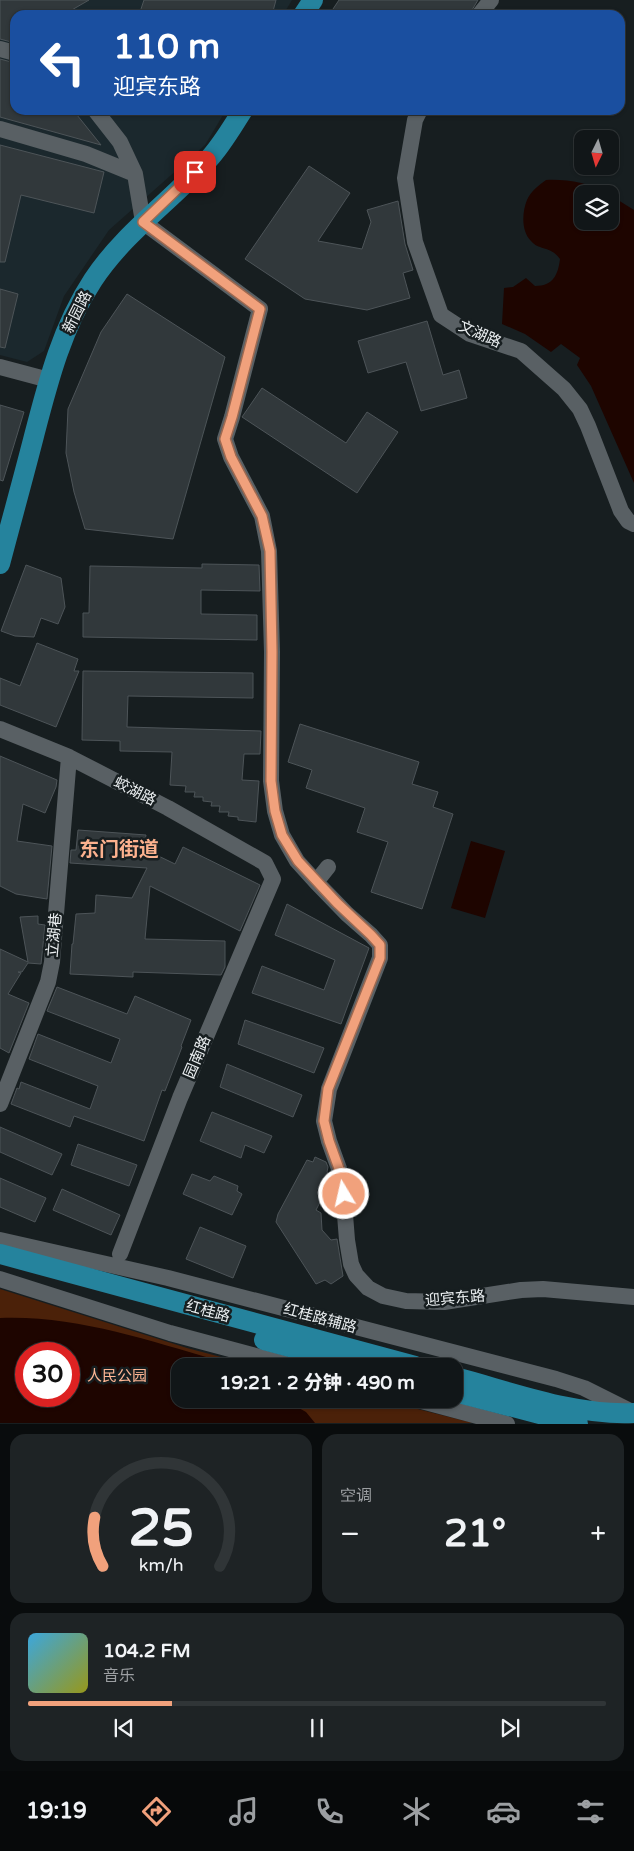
<!DOCTYPE html>
<html lang="zh">
<head>
<meta charset="utf-8">
<style>
	body { margin:0; font-family:"Varela Round","Noto Sans SC",sans-serif; background:#1e2325; color:#f1f3f6; height:100vh; display:flex; flex-direction:column; font-size:19px; white-space:nowrap }
	* { box-sizing:border-box; margin:0 }
	p { font-size:16px; color:#9c9fa2 }
	.icon { flex:none; width:28px; height:28px; fill:none; stroke:currentColor; stroke-width:2; stroke-linecap:round; stroke-linejoin:round }
	.map { position:relative; height:1424px; overflow:hidden }
	.side { display:flex; flex-direction:column; gap:10px; padding:10px; background:#090c0d; flex:1 }
	.side>* { flex:none }
	.guide { position:absolute; left:10px; top:10px; width:615px; height:105px; border-radius:15px; box-shadow:0 1px 4px #0004,0 0 0 1px #303537; background:#1a4fa0; color:#fff; overflow:hidden }
	.needle { width:32px; rotate:185deg }
	.fabs { position:absolute; left:574px; top:130px; display:grid; gap:10px }
	.fabs a { display:grid; place-items:center; width:45px; height:45px; border-radius:10px; background:#111618; box-shadow:0 1px 4px #0004,0 0 0 1px #303537; font-size:25px }
	.speed { position:absolute; left:15px; top:1342px; display:flex; gap:10px; font-size:25px; font-weight:700; text-align:center }
	.speed>* { display:grid; place-content:center; width:65px; height:65px; border-radius:50%; background:#111618; box-shadow:0 1px 4px #0004,0 0 0 1px #303537; line-height:1 }
	.speed .limit { border:8px solid #d22; background:#fff; color:#111 }
	.pin { position:absolute; display:grid; place-items:center; width:42px; height:42px; color:#fff; margin:-21px; border-radius:10px; box-shadow:0 2px 8px #0006 }
	.me { position:absolute; width:55px; margin:-28px; rotate:351deg; stroke-linejoin:round; filter:drop-shadow(0 0 4px #0008) }
	.turn { display:flex; align-items:center; gap:18px; height:105px; padding:0 20px; font-size:22px }
	.turn .icon { width:65px; height:65px; stroke-width:2.5 }
	.turn b { display:block; font-size:35px; line-height:42px }
	.big { font-size:38px; font-weight:800; line-height:1.1 }
	.side .card { flex:1; display:flex; flex-direction:column; justify-content:center; gap:8px; min-width:0; padding:0 18px; border-radius:15px; background:#1e2325 }
	.side .dial { align-items:center; gap:0 }
	.dial svg { height:130px; overflow:visible; fill:none; stroke:#303537; stroke-width:7; stroke-linecap:round; text-anchor:middle }
	.dial text { fill:#f1f3f6; stroke:none }
	.song { display:flex; align-items:center; gap:15px }
	.cover { width:60px; height:60px; border-radius:8px; background:linear-gradient(135deg,hsl(200 70% 55%),hsl(60 70% 35%)) }
	.played { height:5px; border-radius:2px; background:linear-gradient(90deg,#f1a17c 25%,#303537 25%) }
	.keys { display:flex; justify-content:space-around; direction:ltr }
	.heat { display:flex; justify-content:space-between; align-items:center; font-size:28px; direction:ltr }
	.side .tiles { flex:1; display:grid; gap:10px; grid-template-columns:1fr 1fr }
	.card:last-child { grid-column:span 2 }
	.trip { position:absolute; left:171px; top:1358px; width:292px; height:50px; border-radius:15px; background:#111618; box-shadow:0 1px 4px #0004,0 0 0 1px #303537; font-weight:800; line-height:50px; text-align:center }
	.dock { display:flex; height:80px; justify-content:space-around; align-items:center; background:#07090a; color:#9c9fa2 }
	.dock .icon { width:35px; height:35px }
	.dock .on { color:#f1a17c }
	.dock b { font-size:22px; color:#f1f3f6 }
	.map>svg:first-child { display:block }
</style>
</head>
<body>
<div class="map">
<svg width="634" height="1424" viewBox="0 0 634 1424">
	<rect width="100%" height="100%" fill="#171e20"/>
	<path fill="#1b282d" d="M0,0H292L283,15H15V110H226L205,145L109,230L64,296L44,351L27,362L0,355Z"/>
	<path fill="#4b2109" fill-rule="evenodd" d="M0,1289L187,1348L255,1366H180V1399H378L473,1423H0ZM26,1354H69V1396H26Z"/>
	<path fill="#1e0500" fill-rule="evenodd" d="M546,180C567,179 590,183 607,194H582V221H610V195L634,210V483L591,386L577,365L580,358L561,344L551,352L525,334L502,324L504,288L513,287L526,278L535,286C553,286 558,275 560,259C550,245 539,251 531,241C521,231 522,212 527,200C531,191 539,185 546,180Z
		M471,841L505,851L485,918L451,908Z
		M0,1318C75,1315 146,1340 217,1360L227,1366H180V1399H283L306,1412L315,1423H0ZM26,1354H69V1396H26Z"/>
	<path fill="#31383b" stroke="#4d5458" d="M0,0H89L70,11L69,15H15V43L0,39Z
		M144,0H276L272,15H146L141,9Z
		M339,0H478L469,15H329Z
		M0,59L15,63V110H73L101,145L0,117Z
		M0,145L104,172L94,213L21,195L5,262H0Z
		M309,166L350,193L318,241L362,249L371,222L367,210L398,201L405,244L413,270L403,273L410,298L367,310L305,299L245,259Z
		M0,289L18,294L5,348L0,347Z
		M127,294L225,357L173,539L85,529L74,492L66,453L68,409L101,332Z
		M427,321L443,375L459,370L467,398L421,411L406,362L368,373L358,341Z
		M262,388L346,443L367,412L398,432L357,493L242,417Z
		M0,405L24,412L3,481L0,480Z
		M202,564L259,565L260,591L201,590V614L257,615V640L83,637V613H89L90,566L202,568Z
		M26,565L61,578L65,607L58,624L41,618L34,637L15,636L1,631Z
		M37,643L78,659L74,671H79L56,727L0,705V678L20,686Z
		M83,671L253,673V698L128,696L127,727L261,731L260,754H244L242,780L259,781L256,822L238,820V817L228,816L229,812H219L220,806H211L212,802L203,801V797H194L195,792H185L186,786L170,785L172,752L120,751V741L82,740Z
		M300,724L419,762L412,784L438,792L433,807L453,814L422,909L371,892L388,842L357,832L365,808L306,788L312,770L288,762Z
		M0,756L57,780L56,787L45,813L23,804L17,841L52,846L47,899L16,894L0,886Z
		M78,830L146,835L144,849L175,864L183,847L260,885L240,931L150,886L145,939L225,941V967L221,975L133,972V977L70,974L72,944H73L76,914L95,913L96,895L132,898L147,868L70,863L71,850H76Z
		M287,904L369,948L341,1024L252,993L262,966L324,990L335,960L275,935Z
		M38,916V924L45,925L41,964L28,963L22,972H18L21,973L8,994L29,1003L9,1053L0,1048V949L28,962L20,917Z
		M57,987L127,1014L135,996L191,1020L181,1046L182,1047L165,1091L162,1090L144,1141L74,1116L70,1127L11,1104L17,1088L19,1089L21,1082L90,1109L98,1086L29,1059L38,1034L111,1063L120,1039L47,1011Z
		M245,1020L324,1048L314,1073L238,1044Z
		M227,1064L302,1095L293,1117L220,1087Z
		M212,1112L272,1136L264,1153L245,1145L241,1158L200,1141Z
		M0,1127L62,1154L52,1175L0,1152Z
		M78,1144L137,1165L129,1186L71,1165Z
		M315,1157L326,1162L328,1167L327,1172L332,1179L316,1210L321,1213L322,1230L331,1240L337,1239L343,1276L331,1284L325,1280L316,1284L276,1222L278,1214L307,1160L313,1162Z
		M192,1174L210,1181L214,1176L238,1186L237,1191L242,1194L232,1215L183,1194Z
		M0,1178L46,1198L35,1222L0,1207Z
		M62,1189L120,1215L111,1235L53,1210Z
		M200,1227L246,1246L233,1278L186,1259Z"/>
	<g fill="none" stroke-linecap="round" stroke-linejoin="round">
		<path stroke="#596064" stroke-width="16" d="M479,15L491,0
			M0,49L15,53
			M95,110L120,142L135,174L143,222L260,309L232,417L225,439L231,457L262,516L269,551L272,652L271,781L275,811L282,835L297,861L316,882L347,914L371,935L380,945V958L329,1089L324,1121L329,1141L342,1177L347,1240L351,1264L356,1275L368,1288L383,1296L406,1301L444,1302L521,1290L543,1289L634,1297
			M420,110L415,120L405,178L415,242L441,315L470,334L521,351L564,389L580,409L588,426L621,511L628,521L634,524
			M0,129L86,154L135,174
			M0,367L49,380
			M0,729L69,757L168,808L265,863L273,879L180,1098L120,1254
			M316,882L328,867
			M0,1104L48,982L52,962L69,757
			M0,1240L168,1278L556,1379L584,1388L632,1412
			M0,1279L170,1333L293,1366
			M414,1399L507,1424"/>
		<path stroke="#25839d" stroke-width="20" d="M303,15L313,0
			M0,564C11,522 23,479 34,436C48,382 62,327 93,280C124,233 171,201 208,160C222,145 232,127 243,110
			M0,1254L415,1366
			M264,1340L361,1366
			M455,1377C512,1392 575,1416 634,1413
			M455,1392L578,1424"/>
	</g>
	<g fill="none" stroke-linecap="round" stroke-linejoin="round">
		<g stroke="#9d6951" stroke-width="12">
			<path id="route" d="M195,172L143,222L260,309L232,417L225,439L231,457L262,516L270,551L272,652L271,781L275,811L282,835L298,861L337,903L371,935L380,945V958L328,1089L324,1121L329,1141L342,1177L344,1194"/>
		</g>
		<use href="#route" stroke="#f1a17c" stroke-width="9"/>
	</g>
	<g text-anchor="middle" stroke-width="5" stroke-linejoin="round" paint-order="stroke">
		<g font-size="15" fill="#eaeef0" stroke="#171e20">
			<text transform="translate(77 312) rotate(-63)" y="5">新园路</text>
			<text transform="translate(480 334) rotate(24)" y="5">文湖路</text>
			<text transform="translate(135 791) rotate(27)" y="5">蛟湖路</text>
			<text transform="translate(54 935) rotate(-85)" y="5">立湖巷</text>
			<text transform="translate(197 1057) rotate(-67)" y="5">园南路</text>
			<text transform="translate(455 1298) rotate(-5)" y="5">迎宾东路</text>
			<text transform="translate(208 1311) rotate(15)" y="5">红桂路</text>
			<text transform="translate(320 1318) rotate(15)" y="5">红桂路辅路</text>
		</g>
		<g font-size="15" fill="#ffb795" stroke="#171e20">
			<text x="117" y="1381">人民公园</text>
		</g>
		<g font-size="20" font-weight="bold" fill="#fcb18e" stroke="#171e20">
			<text x="119" y="856">东门街道</text>
		</g>
	</g>
</svg>
<div class="fabs">
<a><svg class="needle" viewBox="-14 -14 28 28"><path d="M0-13l5 13h-10z" fill="#e53935"/><path d="M0 13l5-13h-10z" fill="#9c9fa2"/></svg></a>
<a><svg class="icon" aria-label="layers" viewBox="0 0 24 24"><path d="M12 4l9 5-9 5-9-5zM3 14l9 5 9-5"/></svg></a>
</div>
<div class="speed"><div class="limit">30</div></div>
<div class="pin" style="left:195px;top:172px;background:#d93025"><svg class="icon" aria-label="arrive" viewBox="0 0 24 24"><path d="M6 21V4h12l-3 4 3 4H6"/></svg></div>
<svg class="me" style="left:344px;top:1194px" viewBox="-20 -20 40 40"><circle r="17" fill="#f1a17c" stroke="#fff" stroke-width="3"/><path d="M0-11L8 9 0 5-8 9z" fill="#fff"/></svg>
<div class="trip">19:21 · 2 分钟 · 490 m</div>
<div class="guide">
<div class="turn"><svg class="icon" aria-label="left" viewBox="0 0 24 24"><path d="M17 20v-9H6M10 6l-5 5 5 5"/></svg><div><b>110 m</b>迎宾东路</div></div>
</div>
</div>
<section class="side">
<div class="tiles">
<div class="card dial"><svg viewBox="0 0 100 80">
<path d="M14 69A42 42 0 1 1 86 69"/>
<path d="M14 69A42 42 0 0 1 9 39" stroke="#f1a17c"/>
<text x="50" y="56" font-size="32" font-weight="700">25</text>
<text x="50" y="72" font-size="11">km/h</text>
</svg></div>
<div class="card"><p>空调</p>
<div class="heat"><a>−</a><b class="big">21°</b><a>+</a></div>
</div>
<div class="card">
<div class="song"><i class="cover"></i><div><b>104.2 FM</b><p>音乐</p></div></div>
<div class="played"></div>
<div class="keys"><svg class="icon" aria-label="previous" viewBox="0 0 24 24"><path d="M18 5L8 12l10 7zM5 5v14"/></svg><svg class="icon" aria-label="pause" viewBox="0 0 24 24"><path d="M8 5v14M16 5v14"/></svg><svg class="icon" aria-label="next" viewBox="0 0 24 24"><path d="M6 5l10 7-10 7zM19 5v14"/></svg></div>
</div>
</div>
</section>
<nav class="dock">
<b>19:19</b>
<svg class="icon on" aria-label="directions" viewBox="0 0 24 24"><path d="M12 3l9 9-9 9-9-9zM9 14v-3h6M13 9l2 2-2 2"/></svg>
<svg class="icon" aria-label="music" viewBox="0 0 24 24"><path d="M9 18V5l10-2v13"/><circle cx="6" cy="18" r="3"/><circle cx="16" cy="16" r="3"/></svg>
<svg class="icon" aria-label="phone" viewBox="0 0 24 24"><path d="M5 4h4l2 5-3 2q2 4 5 5l2-3 5 2v4C11 20 4 13 5 4z"/></svg>
<svg class="icon" aria-label="climate" viewBox="0 0 24 24"><path d="M12 3v18M4 7l16 10M4 17L20 7"/></svg>
<svg class="icon" aria-label="car" viewBox="0 0 24 24"><path d="M5 17H2v-5l4-1 3-4h7l3 4 3 1v5h-3M9 17h6M6 11h13"/><circle cx="7" cy="17" r="2"/><circle cx="17" cy="17" r="2"/></svg>
<svg class="icon" aria-label="filters" viewBox="0 0 24 24"><path d="M4 7h16M4 17h16"/><circle cx="9" cy="7" r="2"/><circle cx="15" cy="17" r="2"/></svg>
</nav>
</body>
</html>
